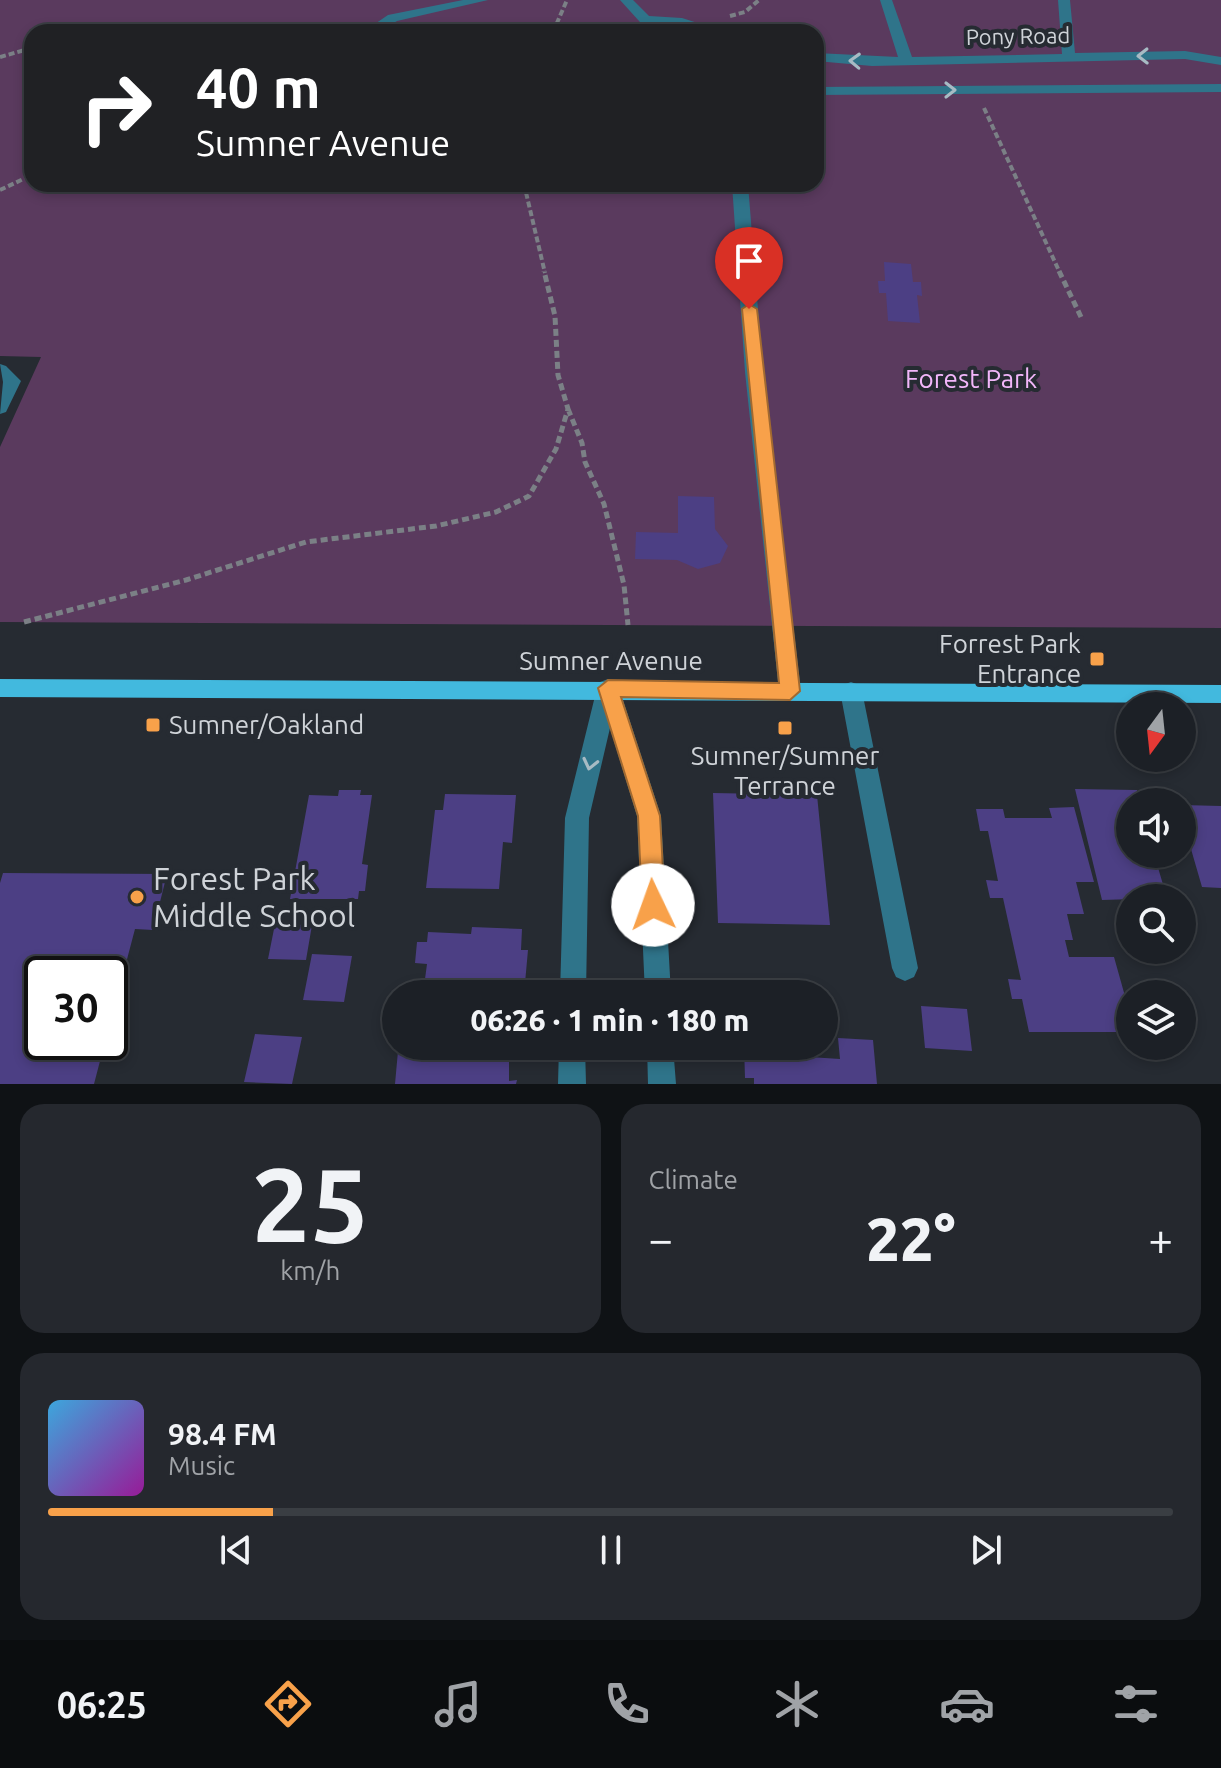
<!DOCTYPE html>
<html lang="en">
<head>
<meta charset="utf-8">
<style>
	body { margin:0; font-family:Ubuntu,sans-serif; background:#25282e; color:#f1f3f6; height:100vh; display:flex; flex-direction:column; font-size:30px; white-space:nowrap }
	* { box-sizing:border-box; margin:0 }
	p { font-size:26px; color:#a0a3a7 }
	.icon { flex:none; width:44px; height:44px; fill:none; stroke:currentColor; stroke-width:2; stroke-linecap:round; stroke-linejoin:round }
	.map { position:relative; height:1084px; overflow:hidden }
	.panel { display:flex; flex-direction:column; gap:20px; padding:20px; background:#0f1215; flex:1 }
	.panel>* { flex:none }
	.top-card { position:absolute; left:24px; top:24px; width:800px; height:168px; border-radius:24px; box-shadow:0 4px 12px #0003,0 0 0 2px #3a3e43; background:#202124; color:#fff; overflow:hidden }
	.needle { width:52px; rotate:195deg }
	.buttons { position:absolute; left:1116px; top:692px; display:grid; gap:16px }
	.buttons a { display:grid; place-items:center; width:80px; height:80px; border-radius:50%; background:#1c2026; box-shadow:0 4px 12px #0003,0 0 0 2px #3a3e43; font-size:40px }
	.speed { position:absolute; left:24px; top:956px; display:flex; gap:16px; font-size:40px; font-weight:700; text-align:center }
	.speed>* { display:grid; place-content:center; width:104px; height:104px; border-radius:50%; background:#1c2026; box-shadow:0 4px 12px #0003,0 0 0 2px #3a3e43; line-height:1 }
	.speed .limit { border:4px solid #111; border-radius:12px; background:#fff; color:#111 }
	.pin { position:absolute; display:grid; place-items:center; width:68px; height:68px; color:#fff; margin:-82px -34px; border-radius:50% 50% 50% 0; rotate:-45deg; box-shadow:0 0 8px #0007 }
	.pin .icon { rotate:45deg }
	.me { position:absolute; width:88px; margin:-44px; rotate:357deg; stroke-linejoin:round; filter:drop-shadow(0 0 6px #0008) }
	.turn { display:flex; align-items:center; gap:28px; height:168px; padding:0 40px; font-size:36px }
	.turn .icon { width:104px; height:104px; stroke-width:2.5 }
	.turn b { display:block; font-size:56px; line-height:68px }
	.big { font-size:60px; font-weight:800; line-height:1.1 }
	.panel .card { flex:1; display:flex; flex-direction:column; justify-content:center; gap:12px; min-width:0; padding:0 28px; border-radius:24px; background:#25282e }
	.panel .dial { align-items:center; gap:0 }
	.dial b { font-size:104px; line-height:1 }
	.song { display:flex; align-items:center; gap:24px }
	.cover { width:96px; height:96px; border-radius:12px; background:linear-gradient(135deg,hsl(200 70% 55%),hsl(300 70% 35%)) }
	.played { height:8px; border-radius:4px; background:linear-gradient(90deg,#f8a14a 20%,#3a3e43 20%) }
	.keys { display:flex; justify-content:space-around; direction:ltr }
	.heat { display:flex; justify-content:space-between; align-items:center; font-size:44px; direction:ltr }
	.panel .tiles { flex:1; display:grid; gap:20px; grid-template-columns:1fr 1fr }
	.card:last-child { grid-column:span 2 }
	.trip { position:absolute; left:382px; top:980px; width:456px; height:80px; border-radius:40px; background:#1c2026; box-shadow:0 4px 12px #0003,0 0 0 2px #3a3e43; font-weight:800; line-height:80px; text-align:center }
	.tabs { display:flex; height:128px; justify-content:space-around; align-items:center; background:#0b0d0f; color:#a0a3a7 }
	.tabs .icon { width:56px; height:56px }
	.tabs .on { color:#f8a14a }
	.tabs b { font-size:36px; color:#f1f3f6 }
	.map>svg:first-child { display:block }
</style>
</head>
<body>
<div class="map">
<svg width="1221" height="1084" viewBox="0 0 1221 1084">
	<rect width="100%" height="100%" fill="#262b32"/>
	<path fill="#5a3a5e" fill-rule="evenodd" d="M0,0H1221V628L0,622V447L41,357L0,356ZM32,32H816V184H32Z"/>
	<path fill="#4c3f84" d="M884,262L911,264L913,282H921L922,296L917,295L920,323L888,321L886,293H879L878,281H885Z
		M678,496L714,497L715,529L728,546L720,563L698,569L677,560L635,559L636,532L678,533Z
		M1075,789L1137,790L1140,802H1130V854H1154L1167,898L1102,900Z
		M339,790H361L360,795H372L362,864L368,865L365,891H359L358,899H290L309,795L338,796Z
		M713,793L817,795L830,925L718,923Z
		M445,794L516,795L512,843L503,842L499,889L426,888L435,810H443Z
		M1182,805L1221,806V888L1202,887L1182,818Z
		M1074,807L1094,882H1076L1084,914H1067L1073,940H1065L1069,957H1114L1130,1014V1032H1029L1022,999H1012L1008,979L1021,980L1003,898H990L986,880L998,881L988,831H980L976,809H1003L1005,818H1052L1049,808Z
		M3,873L167,874L153,930L135,929L111,1020L110,974H42V1042H105L94,1084H0V883Z
		M275,924L312,925L306,960L268,959Z
		M472,927L522,929L521,950H528L524,994H423L427,964L415,963L417,942H427L428,932L471,934Z
		M312,954L352,956L344,1002L303,1000Z
		M921,1006L967,1009L972,1051L925,1048Z
		M255,1034L302,1037L292,1084L244,1082Z
		M838,1038L873,1040L877,1084H754V1078H745L744,1046H793L794,1056L840,1059Z
		M424,1050L423,1062L509,1061V1081L517,1080L516,1084H395L398,1051Z"/>
	<g fill="none" stroke-linecap="round" stroke-linejoin="round">
		<path stroke="#7b8086" stroke-width="4" stroke-dasharray="6 3" stroke-linecap="butt" d="M730,16L745,12L759,0
			M111,32H165
			M553,32L567,0
			M0,57L32,48
			M984,108L1060,273
			M524,184L545,273
			M0,190L32,175"/>
		<path stroke="#7b8086" stroke-width="5" stroke-dasharray="7 4" stroke-linecap="butt" d="M1059,271L1081,317
			M568,409L582,443L585,462L604,504L624,585L628,625
			M24,622L186,580L306,542L436,526L496,512L529,496L556,449L568,409L558,375L555,316L544,271"/>
		<path fill="#2f748a" fill-rule="evenodd" d="M463,0H488L397,21L378,32H363L388,15Z
			M620,0H633L649,16L682,18L726,32L657,24L659,32H649Z
			M880,0H892L912,57L1062,54L1058,0H1070L1075,53L1185,51L1221,57V65L1185,59L872,66L816,61V53L898,57Z
			M1221,84V92L816,95V87Z
			M732,184H748L763,372L801,691L798,697L790,700L782,697L779,691L745,372Z
			M0,364L6,366L21,381L6,412L0,414L3,382Z
			M608,679L616,682L619,688L661,816L671,994H645L637,816L610,728L589,818L586,994H560L565,818L597,688L600,682Z
			M851,682L859,685L862,691L918,968L914,977L905,981L896,977L892,968L840,691L843,685Z
			M559,1046H585L586,1084H558Z
			M647,1046H673L676,1084H648Z"/>
		<path fill="#42b9de" fill-rule="evenodd" d="M0,679L1221,685V703L0,697Z"/>
	</g>
	<defs><path id="oneway-chevron" d="M-2-3.5L2.5 0L-2 3.5" fill="none" stroke-width="1.6" stroke-linecap="round" stroke-linejoin="round" transform="scale(2)"/></defs>
	<g stroke="#a7bbc4">
		<use href="#oneway-chevron" transform="translate(1143 56) rotate(179)"/>
		<use href="#oneway-chevron" transform="translate(855 61) rotate(-178)"/>
		<use href="#oneway-chevron" transform="translate(950 90)"/>
		<use href="#oneway-chevron" transform="translate(590 764) rotate(103)"/>
	</g>
	<path fill="#f8a14a" stroke="#a16930" stroke-width="2" d="M749,304L757,309L800,691L790,700L621,697L660,816L665,905L661,912L653,916L645,912L642,905L638,816L598,688L608,680L779,683L742,309Z"/>
	<g fill="#f8a14a" stroke="#262b32" stroke-width="3">
		<rect x="1089" y="651" width="16" height="16" rx="4"/>
		<rect x="145" y="717" width="16" height="16" rx="4"/>
		<rect x="777" y="720" width="16" height="16" rx="4"/>
		<circle cx="137" cy="897" r="8"/>
	</g>
	<g text-anchor="middle" stroke-width="8" stroke-linejoin="round" paint-order="stroke">
		<g font-size="22" fill="#cfd3d8" stroke="#262b32">
			<text transform="translate(1018 36) rotate(-1)" y="8">Pony Road</text>
		</g>
		<g font-size="26" fill="#f2b6fa" stroke="#262b32">
			<text x="971" y="388">Forest Park</text>
		</g>
		<g font-size="26" fill="#cfd3d8" stroke="#262b32" text-anchor="end">
			<text x="1081" y="653">Forrest Park<tspan x="1081" dy="30">Entrance</tspan></text>
			<text x="169" y="734" text-anchor="start">Sumner/Oakland</text>
			<text x="785" y="765" text-anchor="middle">Sumner/Sumner<tspan x="785" dy="30">Terrance</tspan></text>
		</g>
		<g font-size="26" fill="#cfd3d8" stroke="#262b32">
			<text x="611" y="670">Sumner Avenue</text>
		</g>
		<g font-size="32" fill="#cfd3d8" stroke="#262b32" text-anchor="start">
			<text x="153" y="890">Forest Park<tspan x="153" dy="37">Middle School</tspan></text>
		</g>
	</g>
</svg>
<div class="buttons">
<a><svg class="needle" viewBox="-14 -14 28 28"><path d="M0-13l5 13h-10z" fill="#e53935"/><path d="M0 13l5-13h-10z" fill="#a0a3a7"/></svg></a>
<a><svg class="icon" aria-label="sound" viewBox="0 0 24 24"><path d="M4 9h4l5-4v14l-5-4H4zM17 9q2 3 0 6"/></svg></a>
<a><svg class="icon" aria-label="search" viewBox="0 0 24 24"><circle cx="10" cy="10" r="6"/><path d="M15 15l6 6"/></svg></a>
<a><svg class="icon" aria-label="layers" viewBox="0 0 24 24"><path d="M12 4l9 5-9 5-9-5zM3 14l9 5 9-5"/></svg></a>
</div>
<div class="speed"><div class="limit">30</div></div>
<div class="pin" style="left:749px;top:309px;background:#d93025"><svg class="icon" aria-label="arrive" viewBox="0 0 24 24"><path d="M6 21V4h12l-3 4 3 4H6"/></svg></div>
<svg class="me" style="left:653px;top:905px" viewBox="-20 -20 40 40"><circle r="19" fill="#fff"/><path d="M0-13L10 11 0 6-10 11z" fill="#f8a14a"/></svg>
<div class="trip">06:26 · 1 min · 180 m</div>
<div class="top-card">
<div class="turn"><svg class="icon" aria-label="right" viewBox="0 0 24 24"><path d="M7 20v-9h11M14 6l5 5-5 5"/></svg><div><b>40 m</b>Sumner Avenue</div></div>
</div>
</div>
<section class="panel">
<div class="tiles">
<div class="card dial"><b>25</b><p>km/h</p></div>
<div class="card"><p>Climate</p>
<div class="heat"><a>−</a><b class="big">22°</b><a>+</a></div>
</div>
<div class="card">
<div class="song"><i class="cover"></i><div><b>98.4 FM</b><p>Music</p></div></div>
<div class="played"></div>
<div class="keys"><svg class="icon" aria-label="previous" viewBox="0 0 24 24"><path d="M18 5L8 12l10 7zM5 5v14"/></svg><svg class="icon" aria-label="pause" viewBox="0 0 24 24"><path d="M8 5v14M16 5v14"/></svg><svg class="icon" aria-label="next" viewBox="0 0 24 24"><path d="M6 5l10 7-10 7zM19 5v14"/></svg></div>
</div>
</div>
</section>
<nav class="tabs">
<b>06:25</b>
<svg class="icon on" aria-label="directions" viewBox="0 0 24 24"><path d="M12 3l9 9-9 9-9-9zM9 14v-3h6M13 9l2 2-2 2"/></svg>
<svg class="icon" aria-label="music" viewBox="0 0 24 24"><path d="M9 18V5l10-2v13"/><circle cx="6" cy="18" r="3"/><circle cx="16" cy="16" r="3"/></svg>
<svg class="icon" aria-label="phone" viewBox="0 0 24 24"><path d="M5 4h4l2 5-3 2q2 4 5 5l2-3 5 2v4C11 20 4 13 5 4z"/></svg>
<svg class="icon" aria-label="climate" viewBox="0 0 24 24"><path d="M12 3v18M4 7l16 10M4 17L20 7"/></svg>
<svg class="icon" aria-label="car" viewBox="0 0 24 24"><path d="M5 17H2v-5l4-1 3-4h7l3 4 3 1v5h-3M9 17h6M6 11h13"/><circle cx="7" cy="17" r="2"/><circle cx="17" cy="17" r="2"/></svg>
<svg class="icon" aria-label="filters" viewBox="0 0 24 24"><path d="M4 7h16M4 17h16"/><circle cx="9" cy="7" r="2"/><circle cx="15" cy="17" r="2"/></svg>
</nav>
</body>
</html>
